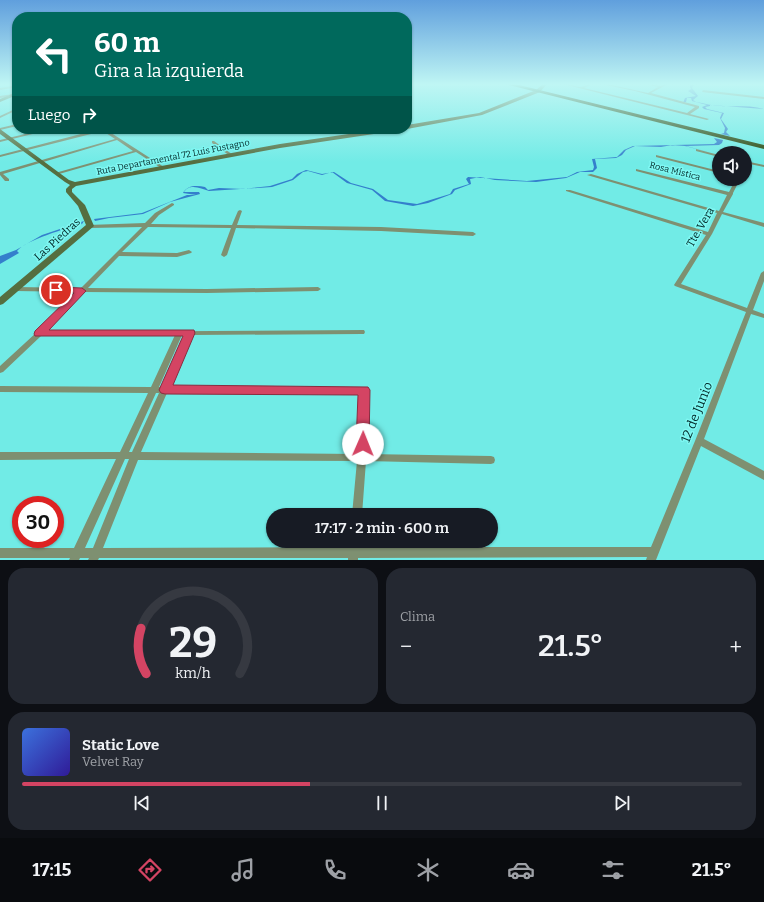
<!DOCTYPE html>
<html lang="es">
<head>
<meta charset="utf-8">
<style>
	body { margin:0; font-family:Bitter,serif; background:#242831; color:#f1f3f6; height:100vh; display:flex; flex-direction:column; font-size:15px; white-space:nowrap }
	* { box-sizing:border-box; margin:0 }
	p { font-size:13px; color:#9ea1a6 }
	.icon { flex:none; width:22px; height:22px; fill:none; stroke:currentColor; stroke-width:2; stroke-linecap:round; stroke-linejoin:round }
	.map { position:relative; height:560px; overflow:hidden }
	.details { display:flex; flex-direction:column; gap:8px; padding:8px; background:#0d0f14; flex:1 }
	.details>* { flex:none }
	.top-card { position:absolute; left:12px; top:12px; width:400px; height:122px; border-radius:16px; box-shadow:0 1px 3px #0004; background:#00695c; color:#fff; overflow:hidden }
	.controls { position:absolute; left:712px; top:146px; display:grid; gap:8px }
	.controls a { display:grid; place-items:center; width:40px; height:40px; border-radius:50%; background:#171b24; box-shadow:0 1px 3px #0004; font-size:20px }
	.speed { position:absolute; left:12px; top:496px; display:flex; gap:8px; font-size:20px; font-weight:700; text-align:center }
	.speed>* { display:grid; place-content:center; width:52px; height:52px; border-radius:50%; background:#171b24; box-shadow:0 1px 3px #0004; line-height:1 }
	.speed .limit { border:6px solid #d22; background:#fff; color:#111 }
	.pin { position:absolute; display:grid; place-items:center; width:34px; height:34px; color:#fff; margin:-17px; border:2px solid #fff; border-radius:50%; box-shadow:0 1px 4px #0007 }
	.me { position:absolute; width:44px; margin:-22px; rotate:1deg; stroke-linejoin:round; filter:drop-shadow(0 0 3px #0008) }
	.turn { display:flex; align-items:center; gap:14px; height:84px; padding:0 16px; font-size:18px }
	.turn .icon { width:52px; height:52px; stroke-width:2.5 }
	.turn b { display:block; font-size:28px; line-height:34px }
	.then { display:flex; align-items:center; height:38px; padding:0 16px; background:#0003; gap:8px; font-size:15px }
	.big { font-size:30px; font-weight:600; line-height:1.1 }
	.details .card { flex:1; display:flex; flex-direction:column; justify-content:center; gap:6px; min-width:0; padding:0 14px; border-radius:16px; background:#242831 }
	.details .dial { align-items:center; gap:0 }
	.dial svg { height:104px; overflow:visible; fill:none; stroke:#363941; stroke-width:7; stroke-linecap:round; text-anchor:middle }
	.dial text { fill:#f1f3f6; stroke:none }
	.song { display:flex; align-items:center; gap:12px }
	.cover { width:48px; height:48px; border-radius:6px; background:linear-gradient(135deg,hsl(220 70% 55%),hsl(250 70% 35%)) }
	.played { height:4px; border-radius:2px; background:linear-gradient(90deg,#d44463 40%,#363941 40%) }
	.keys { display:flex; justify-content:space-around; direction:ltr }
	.heat { display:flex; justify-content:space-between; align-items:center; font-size:22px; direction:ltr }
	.details .tiles { flex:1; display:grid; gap:8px; grid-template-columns:1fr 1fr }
	.card:last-child { grid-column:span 2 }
	.trip { position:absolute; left:266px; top:508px; width:232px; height:40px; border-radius:20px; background:#171b24; box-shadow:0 1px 3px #0004; font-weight:600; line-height:40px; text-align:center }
	.tab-bar { display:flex; height:64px; justify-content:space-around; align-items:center; background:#090b0e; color:#9ea1a6 }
	.tab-bar .icon { width:28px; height:28px }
	.tab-bar .on { color:#d44463 }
	.tab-bar b { font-size:18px; color:#f1f3f6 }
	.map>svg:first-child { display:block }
</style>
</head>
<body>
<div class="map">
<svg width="764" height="560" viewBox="0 0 764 560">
	<rect width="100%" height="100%" fill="#71ebe6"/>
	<path fill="#347fcc" d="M674,84L690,87V84H694L692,88L698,96L693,100L696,102C704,103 712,106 721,106C735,107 750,105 764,109L710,105V106L705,107L707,109L724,113L721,119L728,129L726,132L730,136L721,134L724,133L725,128L720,118L722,113L704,109L702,107L707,105L692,101L691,98H687L686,102L683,103L685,98L696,96L688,91L691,89L690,87Z
		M714,138L723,140L722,143L719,145L686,146L708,152L685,146L672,145L661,147L635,146L626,150L622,155L616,158L595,159L597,168L593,172H580L566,178L536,182L495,180L480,177L470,179L471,184L455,190L452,194L428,203L413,206L385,201L372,190L347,183L332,172L322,175L308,171L303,172L293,180L272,187L209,191C201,188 189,183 184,192H199L200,194L170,202L143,214L109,218L95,221L94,219L142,213L187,195H196L183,193C187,185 197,185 205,187L208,190L219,188L243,189L270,186L292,179L297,174L306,170L322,174L334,172L351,183L373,189L388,200L417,204L450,194L453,189L469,184L466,179L468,177L527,181L567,177L577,172L593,170L594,167L592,159L617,157L624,150L633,146L714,144L717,142Z
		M84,221L82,224C67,228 26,240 17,251L19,253L0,264V256L16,250L42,235Z"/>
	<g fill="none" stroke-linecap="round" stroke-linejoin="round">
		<path fill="#7e9071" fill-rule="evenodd" d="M563,84C568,84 574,86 579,87C584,87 588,84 592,84L584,88L687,113L695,107L635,91L601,84H607L648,93L658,87L645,84L661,86L665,84H668L651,93L699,106V108L690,114L709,119L707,120Z
			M17,85V87L0,90V88Z
			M703,90L764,97V99L702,92Z
			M13,94L14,96L0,98V96Z
			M17,108V110L0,118V116Z
			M17,124V126L0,130V128Z
			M46,129H53L0,142V140Z
			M100,129H105L164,167L161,168L136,152L59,174L55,173L133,151L117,140L3,174L9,179V181H5L0,175V172L115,139L103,131L0,157V155Z
			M212,141H214L233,155L230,156L212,143Z
			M696,149L719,155V157L696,151Z
			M656,155L719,171V173L656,157Z
			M745,161L764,165V167L745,163Z
			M636,169L729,192L736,179H740L733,193V194L723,212L764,223V227L722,214L712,234L681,284L747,308L761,273L764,271V281L753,310L764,314V318L751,314L704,439L764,471V480L701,446L656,560H646L647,557L358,558V560H348V558H99L98,560H88L89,558H80L79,560H69L70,558H0V548H74L116,459L0,460V452H120L148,393L0,392V386L151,387L175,335L41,336L3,372L0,373V366L37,332L77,292L16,291L13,289L16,287L81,288L142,227L90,228L87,226L88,225L145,223L155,213L172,203L174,204V205L159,215L151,224L232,225L238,211L240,210L242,211L237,225L381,227L473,232L476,234L473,236L381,231L236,228L227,255L224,257L221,255L231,228L148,227L122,252L177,253L189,250L192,252L191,253L177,257L119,256L88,288L207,289L318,287L321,289L318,291L207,293L84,292L45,332L364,330L365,332L364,334H362L192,335L170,387L364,388L367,389L368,391L366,454L491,456L494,457L495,460L494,463L491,464L366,461L362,515H352L357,461L138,460L103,548L349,547L350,541H360L359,547H651L695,441L746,312L675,286L674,285L706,235L566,191V190H570L708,232L717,213L587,175L591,174L719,211L727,195L636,171ZM182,335H185L162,387H159ZM156,393H159L132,452H129ZM167,393L360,394L358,454L141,452ZM125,459H129L93,548H85Z"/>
		<path fill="#556e40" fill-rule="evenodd" d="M543,84H547L540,92L482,115L407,129V125L479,113L536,90Z
			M17,92V95L0,102V99Z
			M0,129L69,180L75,182L280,144L383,129H397L394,131L280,148L76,186L72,189V192L85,205L94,226L3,304L0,305V297L86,225L78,206L66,192V189L70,185L65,182L0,134Z"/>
		<path fill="#254005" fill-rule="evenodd" d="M505,84H515L764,145V149Z"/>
	</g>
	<linearGradient id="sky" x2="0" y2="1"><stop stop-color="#609fdd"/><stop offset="0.52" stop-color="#bff6f4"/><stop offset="1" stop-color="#bff6f4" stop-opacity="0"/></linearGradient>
	<rect width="764" height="162" fill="url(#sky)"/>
	<path fill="#d44463" stroke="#8a2c40" d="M56,287L82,288L86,291L49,330H194L195,333L173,385L368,387L370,390L369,444L367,448L363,449L358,448L356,444L358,395L165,394L161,393L159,390L183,336H35L34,334L35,331L74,293L52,292V288Z"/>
	<g text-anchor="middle" stroke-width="3" stroke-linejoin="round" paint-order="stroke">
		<g font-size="9" fill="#002827" stroke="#7ff8f3">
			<text transform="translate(173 157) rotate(-11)" y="3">Ruta Departamental 72 Luis Fustagno</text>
			<text transform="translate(675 171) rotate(14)" y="3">Rosa Mística</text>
		</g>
		<g font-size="11" fill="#002827" stroke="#7ff8f3">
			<text transform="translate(700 227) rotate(-60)" y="4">Tte. Vera</text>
			<text transform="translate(57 239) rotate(-42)" y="4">Las Piedras</text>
		</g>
		<g font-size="13" fill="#002827" stroke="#7ff8f3">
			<text transform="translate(696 412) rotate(-68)" y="5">12 de Junio</text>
		</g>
	</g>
</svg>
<div class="controls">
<a><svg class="icon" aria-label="sound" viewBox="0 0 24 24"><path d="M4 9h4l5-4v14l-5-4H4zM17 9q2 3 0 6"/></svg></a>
</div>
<div class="speed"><div class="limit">30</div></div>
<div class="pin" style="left:56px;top:290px;background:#d93025"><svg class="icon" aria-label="arrive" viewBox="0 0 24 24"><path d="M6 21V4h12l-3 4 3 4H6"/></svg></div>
<svg class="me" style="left:363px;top:444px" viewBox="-20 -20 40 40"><circle r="19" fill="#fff"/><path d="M0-13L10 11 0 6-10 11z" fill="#d44463"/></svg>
<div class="trip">17:17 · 2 min · 600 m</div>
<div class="top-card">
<div class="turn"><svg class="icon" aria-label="left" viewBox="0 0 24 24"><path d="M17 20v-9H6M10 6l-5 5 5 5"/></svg><div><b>60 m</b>Gira a la izquierda</div></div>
<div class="then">Luego<svg class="icon" aria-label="right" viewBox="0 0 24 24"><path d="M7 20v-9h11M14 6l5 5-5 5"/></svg></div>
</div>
</div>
<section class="details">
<div class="tiles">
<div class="card dial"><svg viewBox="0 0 100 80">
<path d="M14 69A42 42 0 1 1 86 69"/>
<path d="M14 69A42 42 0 0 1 10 34" stroke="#d44463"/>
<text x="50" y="56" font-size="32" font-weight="700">29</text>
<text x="50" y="72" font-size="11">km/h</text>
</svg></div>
<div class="card"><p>Clima</p>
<div class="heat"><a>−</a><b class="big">21.5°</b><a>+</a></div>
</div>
<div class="card">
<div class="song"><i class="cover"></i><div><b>Static Love</b><p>Velvet Ray</p></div></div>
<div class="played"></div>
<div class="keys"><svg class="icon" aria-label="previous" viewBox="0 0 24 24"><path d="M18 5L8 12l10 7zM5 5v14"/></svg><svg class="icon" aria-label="pause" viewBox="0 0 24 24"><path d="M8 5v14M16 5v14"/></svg><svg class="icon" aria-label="next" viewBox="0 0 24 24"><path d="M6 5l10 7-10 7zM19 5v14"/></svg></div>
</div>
</div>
</section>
<nav class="tab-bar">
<b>17:15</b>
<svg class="icon on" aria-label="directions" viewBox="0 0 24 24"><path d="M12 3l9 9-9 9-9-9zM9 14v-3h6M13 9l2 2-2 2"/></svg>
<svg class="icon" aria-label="music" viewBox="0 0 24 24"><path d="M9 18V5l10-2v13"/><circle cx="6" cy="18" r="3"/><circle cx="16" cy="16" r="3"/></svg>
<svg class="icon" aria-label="phone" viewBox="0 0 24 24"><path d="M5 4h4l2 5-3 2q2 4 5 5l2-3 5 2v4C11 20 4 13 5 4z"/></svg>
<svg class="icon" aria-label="climate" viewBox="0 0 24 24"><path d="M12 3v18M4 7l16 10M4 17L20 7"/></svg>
<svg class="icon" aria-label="car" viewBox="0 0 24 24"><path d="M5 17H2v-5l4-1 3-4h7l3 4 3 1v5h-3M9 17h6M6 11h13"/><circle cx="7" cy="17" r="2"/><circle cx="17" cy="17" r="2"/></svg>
<svg class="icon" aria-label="filters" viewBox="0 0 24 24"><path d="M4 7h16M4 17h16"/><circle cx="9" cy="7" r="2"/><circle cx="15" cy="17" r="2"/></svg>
<b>21.5°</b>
</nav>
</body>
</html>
